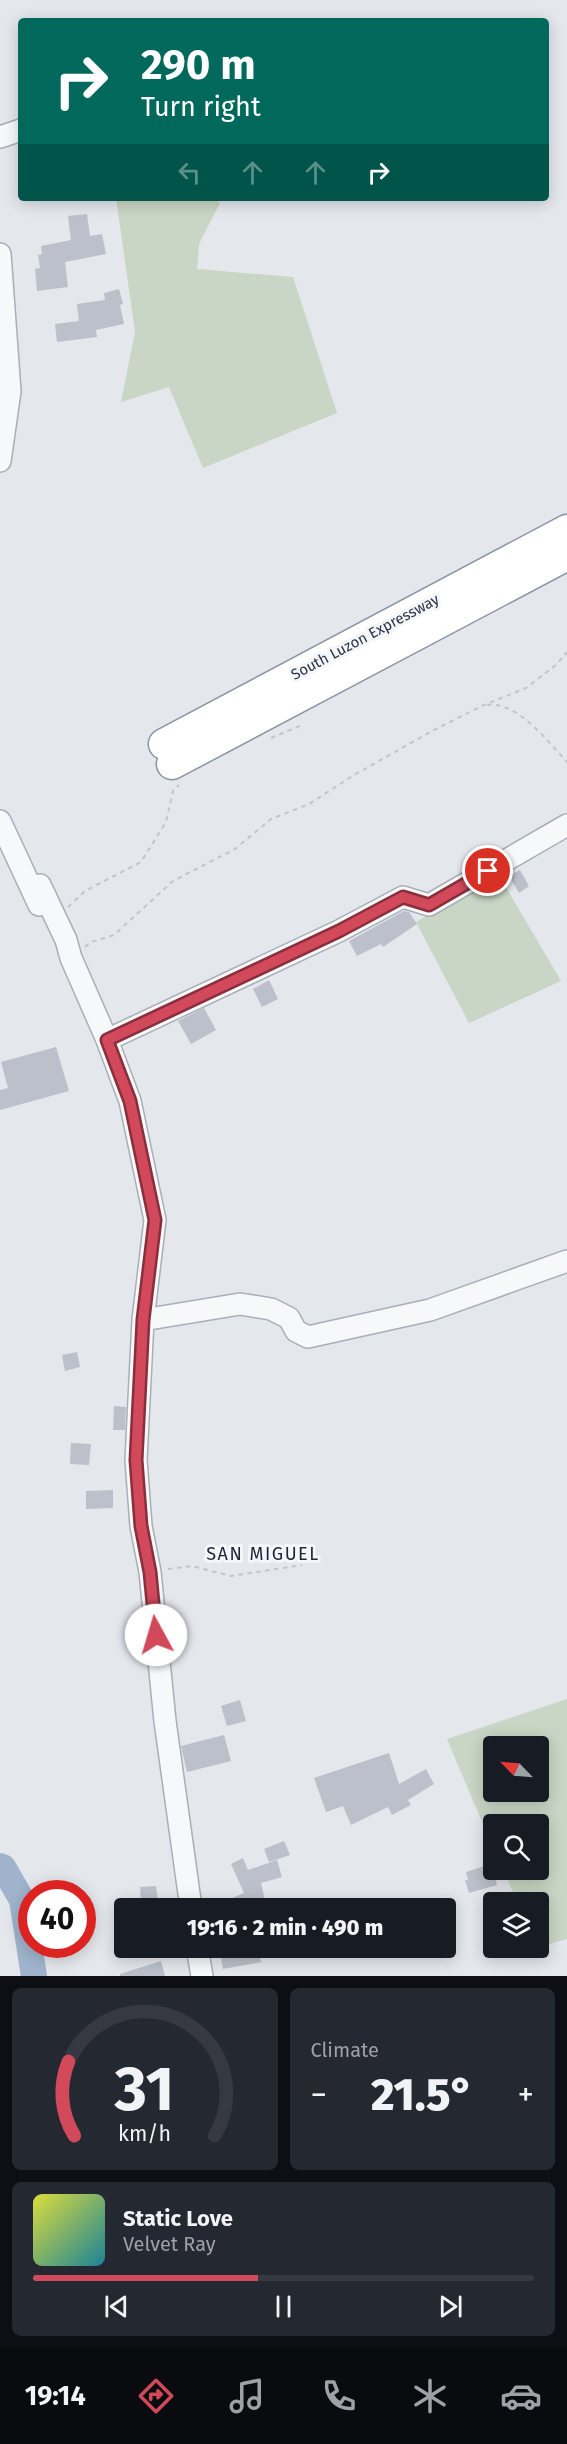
<!DOCTYPE html>
<html lang="en">
<head>
<meta charset="utf-8">
<style>
	body { margin:0; font-family:"Fira Sans",sans-serif; background:#242831; color:#f1f3f6; height:100vh; display:flex; flex-direction:column; font-size:22px; white-space:nowrap }
	* { box-sizing:border-box; margin:0 }
	p { font-size:20px; color:#9ea1a6 }
	.icon { flex:none; width:33px; height:33px; fill:none; stroke:currentColor; stroke-width:2; stroke-linecap:round; stroke-linejoin:round }
	.map { position:relative; height:1976px; overflow:hidden }
	.sheet { display:flex; flex-direction:column; gap:12px; padding:12px; background:#0d0f14; flex:1 }
	.sheet>* { flex:none }
	.banner { position:absolute; left:18px; top:18px; width:531px; height:183px; border-radius:6px; box-shadow:0 3px 15px #0003; background:#00695c; color:#fff; overflow:hidden }
	.needle { width:39px; rotate:295deg }
	.buttons { position:absolute; left:483px; top:1736px; display:grid; gap:12px }
	.buttons a { display:grid; place-items:center; width:66px; height:66px; border-radius:6px; background:#171b24; box-shadow:0 3px 15px #0003; font-size:30px }
	.speed { position:absolute; left:18px; top:1880px; display:flex; gap:12px; font-size:30px; font-weight:700; text-align:center }
	.speed>* { display:grid; place-content:center; width:78px; height:78px; border-radius:50%; background:#171b24; box-shadow:0 3px 15px #0003; line-height:1 }
	.speed .limit { border:9px solid #d22; background:#fff; color:#111 }
	.pin { position:absolute; display:grid; place-items:center; width:51px; height:51px; color:#fff; margin:-26px; border:3px solid #fff; border-radius:50%; box-shadow:0 2px 6px #0007 }
	.me { position:absolute; width:66px; margin:-33px; rotate:354deg; stroke-linejoin:round; filter:drop-shadow(0 0 4px #0008) }
	.turn { display:flex; align-items:center; gap:21px; height:126px; padding:0 24px; font-size:27px }
	.turn .icon { width:78px; height:78px; stroke-width:2.5 }
	.turn b { display:block; font-size:42px; line-height:51px }
	.lanes { display:flex; align-items:center; height:57px; padding:0 24px; background:#0003; justify-content:center; gap:30px; direction:ltr }
	.lanes .off { opacity:.35 }
	.big { font-size:45px; font-weight:800; line-height:1.1 }
	.sheet .tile { flex:1; display:flex; flex-direction:column; justify-content:center; gap:9px; min-width:0; padding:0 21px; border-radius:9px; background:#242831 }
	.sheet .dial { align-items:center; gap:0 }
	.dial svg { height:156px; overflow:visible; fill:none; stroke:#363941; stroke-width:7; stroke-linecap:round; text-anchor:middle }
	.dial text { fill:#f1f3f6; stroke:none }
	.song { display:flex; align-items:center; gap:18px }
	.cover { width:72px; height:72px; border-radius:9px; background:linear-gradient(135deg,hsl(60 70% 55%),hsl(190 70% 35%)) }
	.played { height:6px; border-radius:3px; background:linear-gradient(90deg,#d1495b 45%,#363941 45%) }
	.keys { display:flex; justify-content:space-around; direction:ltr }
	.heat { display:flex; justify-content:space-between; align-items:center; font-size:33px; direction:ltr }
	.sheet .tiles { flex:1; display:grid; gap:12px; grid-template-columns:1fr 1fr }
	.tile:last-child { grid-column:span 2 }
	.trip { position:absolute; left:114px; top:1898px; width:342px; height:60px; border-radius:6px; background:#171b24; box-shadow:0 3px 15px #0003; font-weight:800; line-height:60px; text-align:center }
	.dock { display:flex; height:96px; justify-content:space-around; align-items:center; background:#090b0e; color:#9ea1a6 }
	.dock .icon { width:42px; height:42px }
	.dock .current { color:#d1495b }
	.dock b { font-size:27px; color:#f1f3f6 }
	.map>svg:first-child { display:block }
</style>
</head>
<body>
<div class="map">
<svg width="567" height="1976" viewBox="0 0 567 1976">
	<rect width="100%" height="100%" fill="#e4e7ec"/>
	<path fill="#c9d6c5" fill-rule="evenodd" d="M116,198H211L220,203L199,244L197,269L293,277L337,413L203,468L169,387L121,402L135,332Z
		M497,872L561,981L469,1023L416,922Z
		M567,1699V1939L539,1947L538,1902H517L503,1869H538V1824H494L493,1848L447,1739ZM494,1746H538V1791H494Z"/>
	<g fill="none" stroke-linecap="round" stroke-linejoin="round">
		<path stroke="#9fb4cc" stroke-width="26" d="M0,1866L3,1867L22,1900L34,1976"/>
	</g>
	<path fill="#bbc0ca" d="M87,214L90,236L102,234L106,254L65,262L68,287L37,291L35,269L40,268L38,255L42,254L41,246L71,240L68,216Z
		M119,289L123,304L120,305L124,324L96,330L97,337L57,342L55,324L79,321L77,304L105,300L104,293Z
		M520,870L529,886L519,893L509,876Z
		M404,911L409,912L417,924L383,947L381,944L357,956L349,941Z
		M269,980L278,999L262,1007L253,989Z
		M204,1008L216,1030L191,1044L178,1021Z
		M56,1047L69,1091L0,1110V1090L8,1088L1,1062Z
		M77,1352L80,1367L65,1371L62,1355Z
		M114,1406L126,1407L125,1430H113Z
		M71,1443L91,1444L89,1465L70,1464Z
		M113,1490V1508L86,1509V1491Z
		M240,1700L246,1721L227,1726L221,1706Z
		M224,1735L231,1761L187,1772L181,1746Z
		M389,1753L399,1784L426,1769L434,1784L408,1800L411,1805L392,1815L388,1807L351,1825L343,1806L326,1812L314,1778Z
		M284,1841L290,1855L269,1862L264,1849Z
		M243,1858L248,1870L277,1860L282,1877L261,1883L266,1905L262,1906L263,1908H233L232,1898L244,1893L231,1864Z
		M491,1864L497,1885L469,1893L465,1880H468L466,1872Z
		M156,1886L158,1900L141,1902L140,1887Z
		M250,1947H258L261,1962L223,1969L220,1953Z
		M161,1961L165,1976H120V1974Z"/>
	<g fill="none" stroke-linecap="round" stroke-linejoin="round">
		<g stroke="#a9aeb7" stroke-width="24">
			<path id="minor" d="M0,137L21,130
				M0,254L10,391L0,461
				M0,821L39,905
				M40,885L66,940L71,958L107,1040L130,1101L155,1220L143,1320L136,1460L141,1526L150,1572L165,1721L191,1908
				M107,1040L339,931L403,897L429,905L567,825
				M143,1320L240,1304L271,1309L289,1318L296,1331L308,1337L430,1310L567,1261
				M197,1947L202,1976"/>
		</g>
		<g stroke="#8b94a3" stroke-width="33">
			<path id="highway" d="M164,744L567,530
				M172,764L567,555"/>
		</g>
		<path stroke="#c2c5cb" stroke-width="2" stroke-dasharray="4.5 4.5" stroke-linecap="butt" d="M487,705C518,701 548,742 567,762
			M271,738L302,725
			M68,907L85,891L141,862L166,822L173,791L179,785
			M85,947L91,942L114,935L173,881L235,849L271,819L309,804L354,775L432,731L484,705L526,688L556,665L567,652
			M168,1569L192,1566L231,1576L302,1565"/>
		<use href="#minor" stroke="#f7f8fa" stroke-width="21"/>
		<use href="#highway" stroke="#fff" stroke-width="30"/>
	</g>
	<g fill="none" stroke-linecap="round" stroke-linejoin="round">
		<g stroke="#882f3b" stroke-width="15">
			<path id="route" d="M156,1635L150,1572L141,1526L136,1460L143,1320L155,1220L130,1101L107,1040L339,931L403,897L429,905L488,871"/>
		</g>
		<use href="#route" stroke="#d1495b" stroke-width="10"/>
	</g>
	<g text-anchor="middle" stroke-width="6" stroke-linejoin="round" paint-order="stroke">
		<g font-size="15" fill="#2b3445" stroke="#f4f6f9">
			<text transform="translate(365 637) rotate(-28)" y="5">South Luzon Expressway</text>
		</g>
		<g font-size="18" letter-spacing="1.5" fill="#1d2536" stroke="#f4f6f9">
			<text x="263" y="1560">SAN MIGUEL</text>
		</g>
	</g>
</svg>
<div class="buttons">
<a><svg class="needle" viewBox="-14 -14 28 28"><path d="M0-13l5 13h-10z" fill="#e53935"/><path d="M0 13l5-13h-10z" fill="#9ea1a6"/></svg></a>
<a><svg class="icon" aria-label="search" viewBox="0 0 24 24"><circle cx="10" cy="10" r="6"/><path d="M15 15l6 6"/></svg></a>
<a><svg class="icon" aria-label="layers" viewBox="0 0 24 24"><path d="M12 4l9 5-9 5-9-5zM3 14l9 5 9-5"/></svg></a>
</div>
<div class="speed"><div class="limit">40</div></div>
<div class="pin" style="left:488px;top:871px;background:#d93025"><svg class="icon" aria-label="arrive" viewBox="0 0 24 24"><path d="M6 21V4h12l-3 4 3 4H6"/></svg></div>
<svg class="me" style="left:156px;top:1635px" viewBox="-20 -20 40 40"><circle r="19" fill="#fff"/><path d="M0-13L10 11 0 6-10 11z" fill="#d1495b"/></svg>
<div class="trip">19:16 · 2 min · 490 m</div>
<div class="banner">
<div class="turn"><svg class="icon" aria-label="right" viewBox="0 0 24 24"><path d="M7 20v-9h11M14 6l5 5-5 5"/></svg><div><b>290 m</b>Turn right</div></div>
<div class="lanes"><svg class="icon off" aria-label="left" viewBox="0 0 24 24"><path d="M17 20v-9H6M10 6l-5 5 5 5"/></svg><svg class="icon off" aria-label="ahead" viewBox="0 0 24 24"><path d="M12 20V5M6 11l6-6 6 6"/></svg><svg class="icon off" aria-label="ahead" viewBox="0 0 24 24"><path d="M12 20V5M6 11l6-6 6 6"/></svg><svg class="icon" aria-label="right" viewBox="0 0 24 24"><path d="M7 20v-9h11M14 6l5 5-5 5"/></svg></div>
</div>
</div>
<section class="sheet">
<div class="tiles">
<div class="tile dial"><svg viewBox="0 0 100 80">
<path d="M14 69A42 42 0 1 1 86 69"/>
<path d="M14 69A42 42 0 0 1 11 31" stroke="#d1495b"/>
<text x="50" y="56" font-size="32" font-weight="700">31</text>
<text x="50" y="72" font-size="11">km/h</text>
</svg></div>
<div class="tile"><p>Climate</p>
<div class="heat"><a>−</a><b class="big">21.5°</b><a>+</a></div>
</div>
<div class="tile">
<div class="song"><i class="cover"></i><div><b>Static Love</b><p>Velvet Ray</p></div></div>
<div class="played"></div>
<div class="keys"><svg class="icon" aria-label="previous" viewBox="0 0 24 24"><path d="M18 5L8 12l10 7zM5 5v14"/></svg><svg class="icon" aria-label="pause" viewBox="0 0 24 24"><path d="M8 5v14M16 5v14"/></svg><svg class="icon" aria-label="next" viewBox="0 0 24 24"><path d="M6 5l10 7-10 7zM19 5v14"/></svg></div>
</div>
</div>
</section>
<nav class="dock">
<b>19:14</b>
<svg class="icon current" aria-label="directions" viewBox="0 0 24 24"><path d="M12 3l9 9-9 9-9-9zM9 14v-3h6M13 9l2 2-2 2"/></svg>
<svg class="icon" aria-label="music" viewBox="0 0 24 24"><path d="M9 18V5l10-2v13"/><circle cx="6" cy="18" r="3"/><circle cx="16" cy="16" r="3"/></svg>
<svg class="icon" aria-label="phone" viewBox="0 0 24 24"><path d="M5 4h4l2 5-3 2q2 4 5 5l2-3 5 2v4C11 20 4 13 5 4z"/></svg>
<svg class="icon" aria-label="climate" viewBox="0 0 24 24"><path d="M12 3v18M4 7l16 10M4 17L20 7"/></svg>
<svg class="icon" aria-label="car" viewBox="0 0 24 24"><path d="M5 17H2v-5l4-1 3-4h7l3 4 3 1v5h-3M9 17h6M6 11h13"/><circle cx="7" cy="17" r="2"/><circle cx="17" cy="17" r="2"/></svg>
</nav>
</body>
</html>
